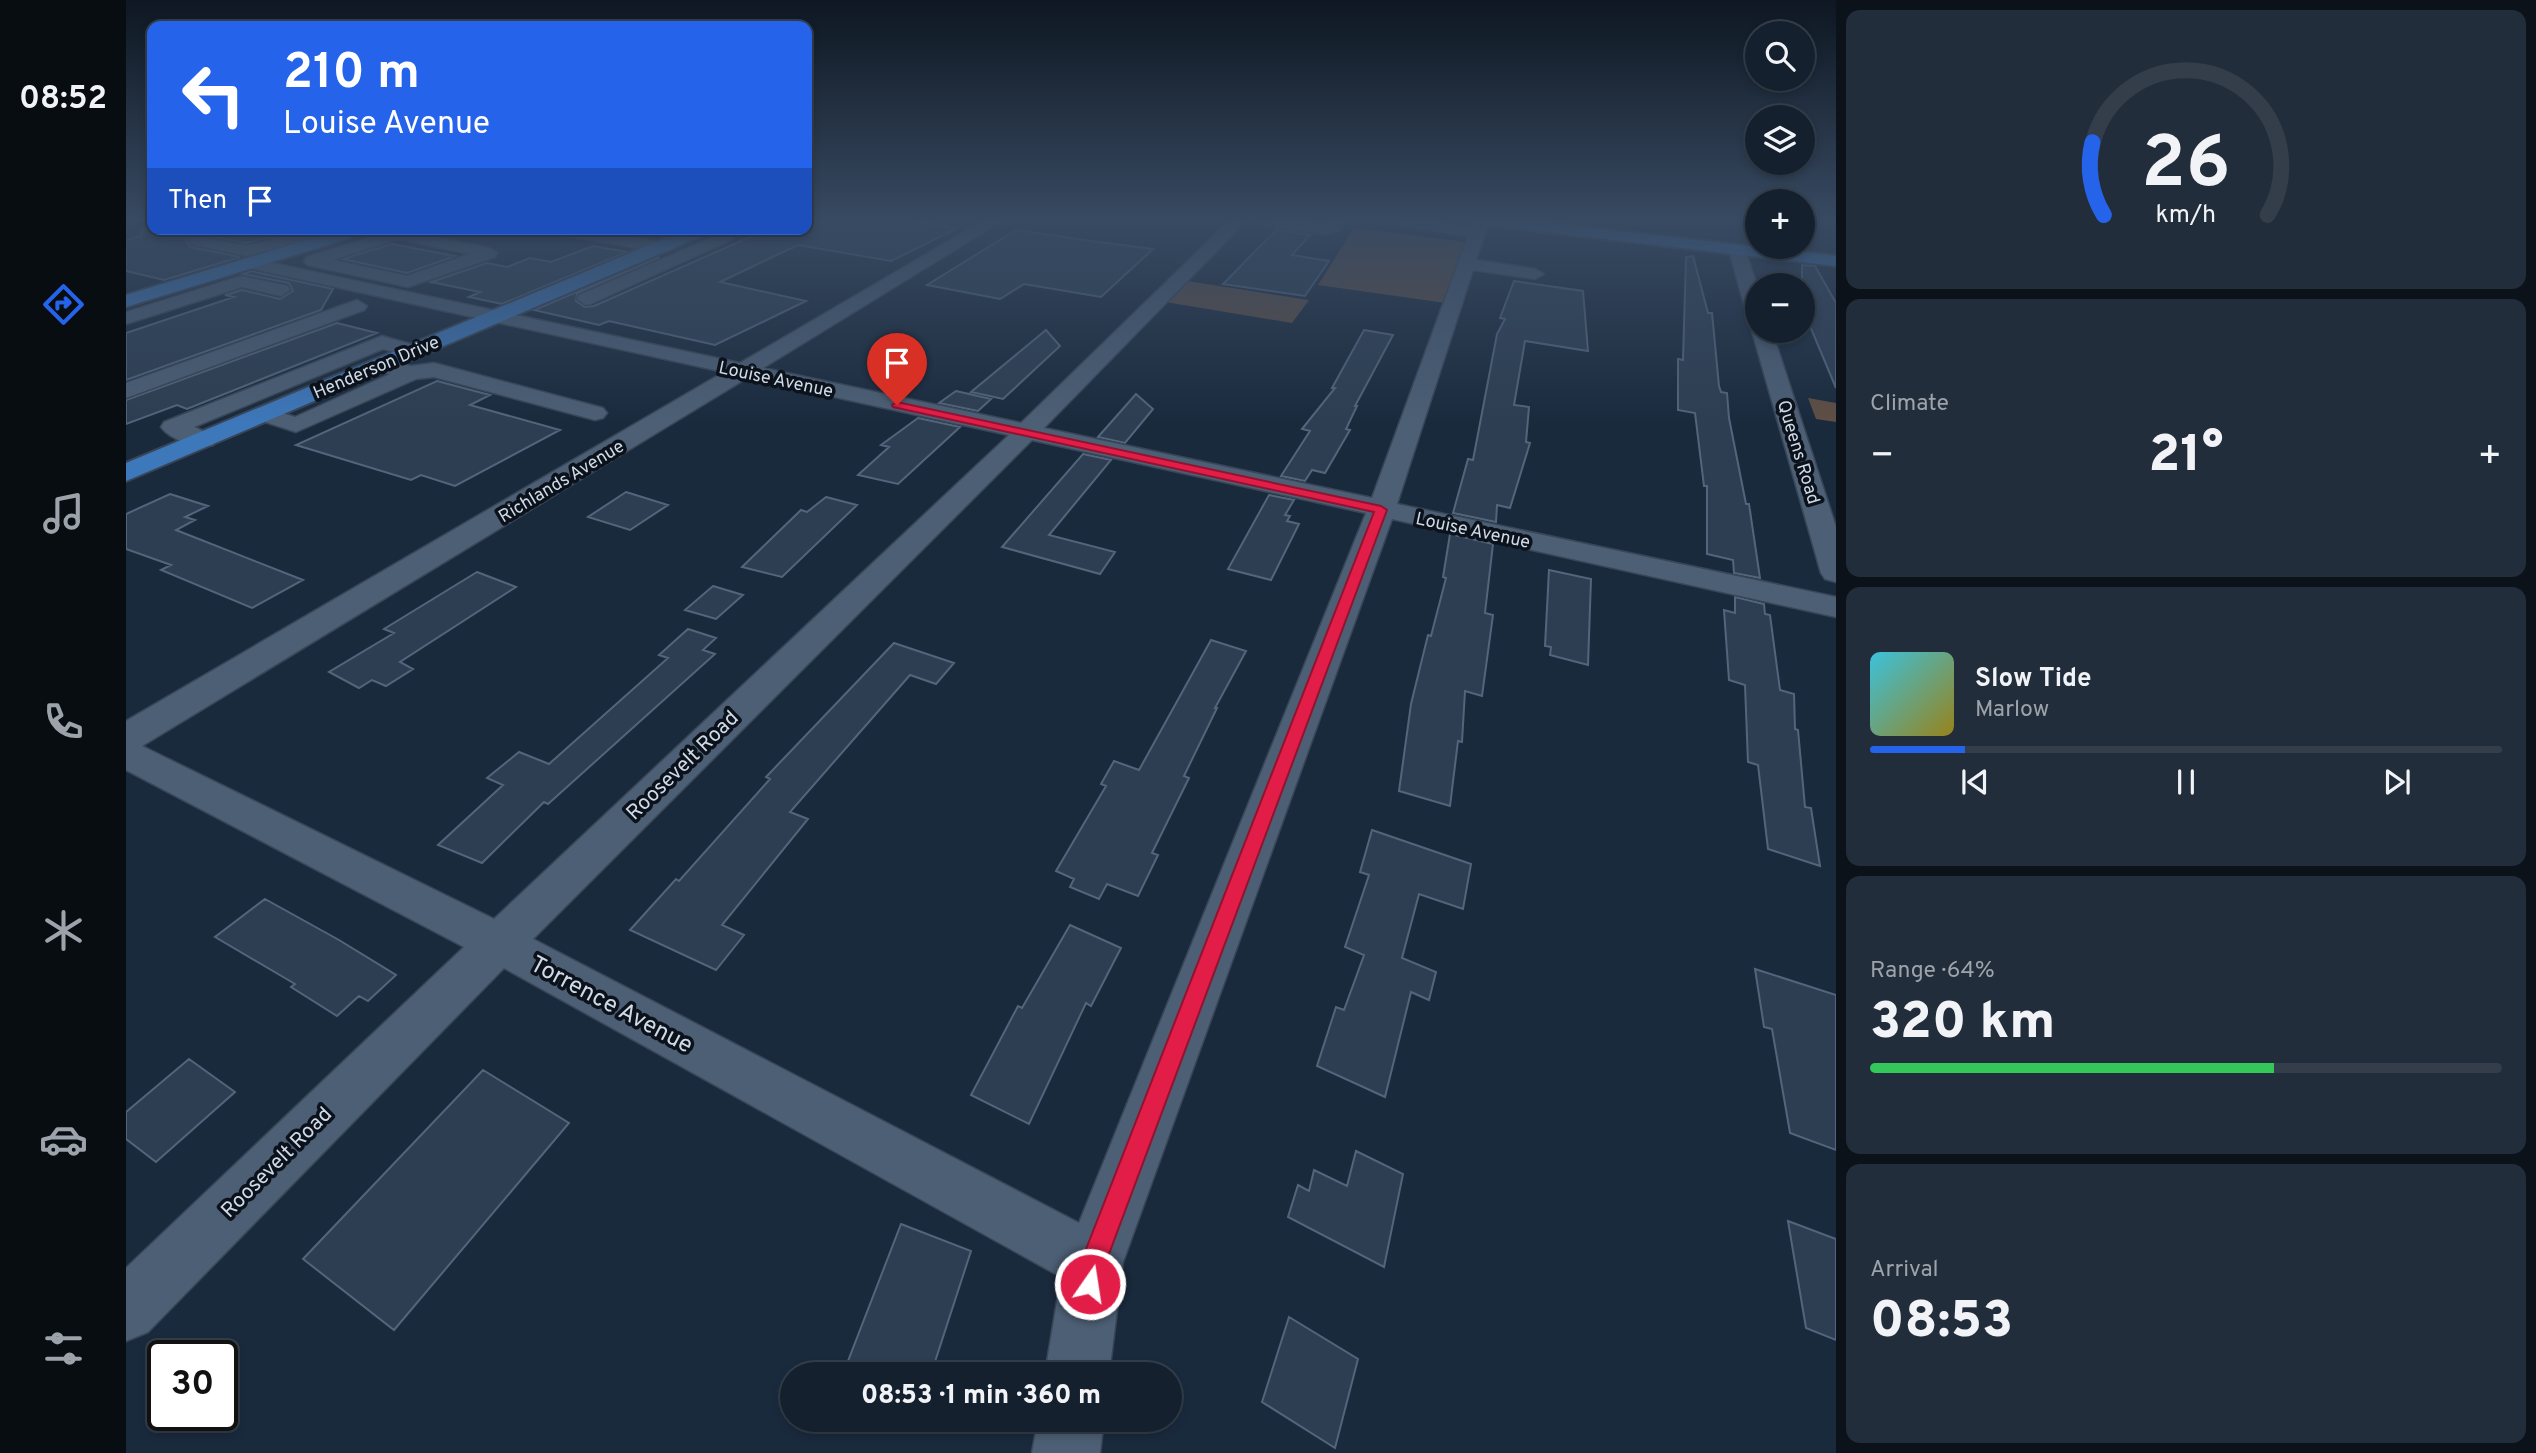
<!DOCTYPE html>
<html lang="en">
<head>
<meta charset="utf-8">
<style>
	body { margin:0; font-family:Overpass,sans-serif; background:#212d3a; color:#f1f3f6; height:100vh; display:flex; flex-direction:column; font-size:26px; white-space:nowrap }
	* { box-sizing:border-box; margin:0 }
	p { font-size:23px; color:#9da3aa }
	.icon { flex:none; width:38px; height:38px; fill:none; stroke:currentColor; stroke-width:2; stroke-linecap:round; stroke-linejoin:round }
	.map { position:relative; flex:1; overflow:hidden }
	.sheet { display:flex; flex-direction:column; gap:10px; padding:10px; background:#0b1219; width:700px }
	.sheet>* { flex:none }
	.hud { position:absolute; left:21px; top:21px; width:665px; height:214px; border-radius:14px; box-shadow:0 4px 10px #0003,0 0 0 2px #333e4a; background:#2563eb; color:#fff; overflow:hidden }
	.fabs { position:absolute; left:1619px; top:21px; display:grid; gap:14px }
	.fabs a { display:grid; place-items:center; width:70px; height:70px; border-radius:50%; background:#14202e; box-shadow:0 4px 10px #0003,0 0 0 2px #333e4a; font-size:35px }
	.speed { position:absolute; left:21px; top:1340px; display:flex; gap:14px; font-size:35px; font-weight:700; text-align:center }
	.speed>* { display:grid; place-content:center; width:91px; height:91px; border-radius:50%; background:#14202e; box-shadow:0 4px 10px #0003,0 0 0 2px #333e4a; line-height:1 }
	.speed .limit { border:4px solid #111; border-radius:10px; background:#fff; color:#111 }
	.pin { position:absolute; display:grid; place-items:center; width:60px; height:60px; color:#fff; margin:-72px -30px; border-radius:50% 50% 50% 0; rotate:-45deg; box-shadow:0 0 7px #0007 }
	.pin .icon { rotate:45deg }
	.me { position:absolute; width:77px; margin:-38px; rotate:13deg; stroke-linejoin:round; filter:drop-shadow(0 0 5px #0008) }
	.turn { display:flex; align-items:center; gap:24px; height:147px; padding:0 21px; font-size:32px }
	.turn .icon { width:91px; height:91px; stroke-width:2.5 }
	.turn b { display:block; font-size:49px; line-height:60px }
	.then { display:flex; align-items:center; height:66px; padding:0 21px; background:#0003; gap:14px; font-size:26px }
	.big { font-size:52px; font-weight:800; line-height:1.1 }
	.sheet .tile { flex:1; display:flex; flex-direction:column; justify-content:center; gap:10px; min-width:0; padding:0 24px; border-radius:14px; background:#212d3a }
	.sheet .dial { align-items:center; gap:0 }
	.dial svg { height:182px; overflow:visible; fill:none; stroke:#333e4a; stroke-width:7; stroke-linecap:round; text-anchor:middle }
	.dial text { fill:#f1f3f6; stroke:none }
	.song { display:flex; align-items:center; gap:21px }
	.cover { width:84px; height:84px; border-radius:10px; background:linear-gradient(135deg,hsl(190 70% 55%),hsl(50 70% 35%)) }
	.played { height:7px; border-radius:4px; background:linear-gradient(90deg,#2563eb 15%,#333e4a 15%) }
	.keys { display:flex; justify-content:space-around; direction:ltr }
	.heat { display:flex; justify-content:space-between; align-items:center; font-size:38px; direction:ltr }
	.charge { height:10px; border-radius:5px; background:linear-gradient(90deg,#34c759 64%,#333e4a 0) }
	.trip { position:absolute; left:654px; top:1362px; width:402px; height:70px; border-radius:35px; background:#14202e; box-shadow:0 4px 10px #0003,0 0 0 2px #333e4a; font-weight:800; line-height:70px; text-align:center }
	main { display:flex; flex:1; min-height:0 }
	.dock { display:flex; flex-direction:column; width:126px; justify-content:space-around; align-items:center; background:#080d12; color:#9da3aa }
	.dock .icon { width:49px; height:49px }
	.dock .on { color:#2563eb }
	.dock b { font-size:32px; color:#f1f3f6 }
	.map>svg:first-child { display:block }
</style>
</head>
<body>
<main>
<nav class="dock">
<b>08:52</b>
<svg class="icon on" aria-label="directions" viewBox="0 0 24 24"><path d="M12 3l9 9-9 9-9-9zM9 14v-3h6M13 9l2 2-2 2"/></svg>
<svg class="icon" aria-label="music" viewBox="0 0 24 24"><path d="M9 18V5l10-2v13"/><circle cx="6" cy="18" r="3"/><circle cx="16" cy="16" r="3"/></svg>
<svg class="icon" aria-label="phone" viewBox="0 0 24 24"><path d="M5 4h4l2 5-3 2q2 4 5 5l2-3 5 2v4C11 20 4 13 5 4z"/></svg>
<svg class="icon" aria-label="climate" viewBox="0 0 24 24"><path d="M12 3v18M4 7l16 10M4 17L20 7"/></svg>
<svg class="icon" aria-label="car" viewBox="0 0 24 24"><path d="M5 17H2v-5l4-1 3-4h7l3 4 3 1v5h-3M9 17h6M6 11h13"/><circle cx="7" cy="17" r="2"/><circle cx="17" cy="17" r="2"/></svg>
<svg class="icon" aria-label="filters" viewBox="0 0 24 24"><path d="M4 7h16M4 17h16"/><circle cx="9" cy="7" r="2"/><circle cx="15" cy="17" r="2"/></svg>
</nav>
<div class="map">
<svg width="1710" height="1453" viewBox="0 0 1710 1453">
	<rect width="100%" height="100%" fill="#1a2a3d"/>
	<path fill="#5f4e43" d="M1228,228L1347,243L1327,304L1192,285Z
		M1055,280L1183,300L1166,323L1033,301Z
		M1682,398L1710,403V422L1690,419Z"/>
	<path fill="#2d3e52" stroke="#53657b" stroke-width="2" d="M689,221H787L832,228L765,261L672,245L594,282L680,301L589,345L483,321L473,325L408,310L534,257L451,294L450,301L459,307L468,306L635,232L649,237L658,235L670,229H681V225Z
		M16,229H172L121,243L70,234L60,240L64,247L114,257L38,280L0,271V240L15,236Z
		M890,230L965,241L1027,249L975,297L898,284L874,299L801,285Z
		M1150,230L1184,235L1166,255L1203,261L1179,296L1097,284Z
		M266,244L329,256L281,273L217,259Z
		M467,246L501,252L376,304L343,297L354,292L305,282L361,263L381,267L404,258L425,262Z
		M1567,256L1582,313H1586L1593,386L1595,392L1601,393L1603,418L1620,504H1623L1634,578L1608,573L1607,560L1581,554V486H1578L1569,413L1552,410V359L1557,360L1560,257Z
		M1676,265L1689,266L1710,303V388L1676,307Z
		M125,271L207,289L195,310L0,380V333L108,297L99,295L116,290L154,299L167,291L163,283L117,274Z
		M1388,281L1457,291L1462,351L1399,341L1388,405L1403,407L1400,442L1404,443L1384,508L1371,505L1370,522L1327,513L1342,459L1347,460L1371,334L1379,319L1374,318Z
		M211,323L251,333L61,409L51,405L0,424V400Z
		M920,330L934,346L877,399L845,392Z
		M1238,330L1267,335L1229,406H1231L1220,429L1224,430L1199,473L1186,470L1179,481L1155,476L1184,431L1176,429L1209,388H1206Z
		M311,381L364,395L344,405L434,430L329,486L295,475L285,480L170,445Z
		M830,391L865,399L852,411L813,403Z
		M1010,394L1027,409L999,443L972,437Z
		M792,418L834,427L772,484L732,475L763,447L755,445Z
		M957,454L985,460L923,535L989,552L974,574L876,547Z
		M500,492L542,505L504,530L462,517Z
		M44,494L82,506L59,517L69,520L50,530L177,580L126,608L35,570L45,565L0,549V514Z
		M1143,495L1168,500L1159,515L1164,516L1161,521L1173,524L1145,580L1102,569Z
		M700,497L731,505L656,577L616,567L675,510L681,512Z
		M1324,534L1367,544L1359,613L1367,615L1356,696L1339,691L1336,742L1332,741L1324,806L1273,791L1285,704L1302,635L1305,636L1320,578L1317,577Z
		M1423,570L1465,579L1462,665L1424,655L1425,647L1419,646Z
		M351,572L390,587L274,662L287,669L260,686L246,680L233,688L203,672L268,633L258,629Z
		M587,586L617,595L590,619L559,610Z
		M1609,597L1638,604L1639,614L1644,615L1654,690L1668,694L1669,729L1672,730L1679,807L1685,808L1694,866L1642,849L1632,765L1622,762L1619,685L1603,680L1598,610L1609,613Z
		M562,629L590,638L577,650L589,654L422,804L418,802L356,863L312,845L377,785L361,778L393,752L423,764L542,658L533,655Z
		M1085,640L1120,651L1089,708H1091L1058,776L1063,778L1026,853L1032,855L1012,896L981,884L973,899L944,887L948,879L930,871L980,786L975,784L988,761L1013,770Z
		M768,643L828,663L810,684L784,675L664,812L682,819L596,925L618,935L590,970L504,930L550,879L553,881L644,779L640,777Z
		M1246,830L1345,864L1337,909L1293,894L1276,958L1310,972L1303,1000L1285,992L1259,1097L1191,1066L1210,1007L1218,1010L1238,955L1219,947L1243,875L1234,872Z
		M139,899L213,940L270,975L242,1001L233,996L211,1016L165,987L169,984L89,937Z
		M944,925L995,948L965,1006L960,1003L903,1124L845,1095L892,1006L896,1008Z
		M1629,969L1710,995V1150L1664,1133L1646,1029L1638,1027Z
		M63,1059L109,1092L30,1162L0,1139V1112Z
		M357,1070L443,1123L268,1330L177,1259Z
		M1230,1151L1277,1174L1258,1267L1162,1217L1172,1185L1183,1191L1188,1170L1221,1186Z
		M1662,1221L1710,1239V1340L1680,1328Z
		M775,1224L845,1251L805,1374H717Z
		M1163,1317L1232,1359L1209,1448L1136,1402Z"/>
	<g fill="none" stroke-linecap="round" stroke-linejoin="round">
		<g stroke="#394657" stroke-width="3">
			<path id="minor" d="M857,221H876L637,368L895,423L1103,221H1120L918,428L1246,498L1342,236L1277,226L1269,221H1305L1345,227L1347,221H1363L1350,260L1409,269L1418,274L1409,279L1347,270L1271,504L1710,597V617L1266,519L997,1262L983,1374H919L935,1277L378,968L22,1332L0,1341V1268L338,947L0,770V721L598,372L123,268L114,263L117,259L123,258L614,363ZM621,378L883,435L368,919L16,746ZM906,440L1240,513L953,1223L407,939Z
				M1132,221H1174L1200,224L1205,221H1221L1214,231L1200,234L1140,226Z
				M239,229H295L290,233L363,248L371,253L369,257L282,287L181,265L178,261L181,257L252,235ZM272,239L344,254L281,276L207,260Z
				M395,229H458L535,242L543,247L535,252L440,236L403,234Z
				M636,229H657L649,234L638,232Z
				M176,231L204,233L212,238L204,243L176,241L121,256L65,244L63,241L71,236L121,246Z
				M601,231L607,233L609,236L607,239L467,303L460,305L451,299L453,295Z
				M1611,245L1619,250L1631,285V321L1621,315L1603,250Z
				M115,276L162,286L164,290L155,296L116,287L0,324V312Z
				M231,300L241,306L238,310L0,398V383Z
				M1631,326V331H1646L1710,527V582L1699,579L1695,573L1626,331Z
				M256,336L295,347L298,351L295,355L288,357L257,349L68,427L87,435L90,440L87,445C72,449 44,440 35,427L38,422Z
				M254,359L285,366L308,363L477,408L481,413L477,418L469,420L308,377L290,379L170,432L130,419L126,414L130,409L138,407L169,417L264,374L246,370L243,365L246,360Z
				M912,1419H978L974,1453H906Z"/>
		</g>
		<g stroke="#394657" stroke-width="4">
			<path id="major" d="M1359,221H1408L1710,256V266L1367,226Z
				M216,229H242L240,233L0,307V295Z
				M562,229H585L583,233L0,481V463Z"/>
		</g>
		<use href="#minor" fill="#4d5f75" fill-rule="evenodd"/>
		<use href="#major" fill="#3d78bb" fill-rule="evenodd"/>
	</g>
	<linearGradient id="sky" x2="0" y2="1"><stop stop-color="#0e1722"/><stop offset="0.52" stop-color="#384a62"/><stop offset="1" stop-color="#384a62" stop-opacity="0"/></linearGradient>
	<rect width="1710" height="424" fill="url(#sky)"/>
	<path fill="#e11d48" stroke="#92132f" stroke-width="2" d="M771,402L1255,506L1261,510L980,1262L973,1293L964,1297L955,1293L951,1284L955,1262L1248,512L767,407L766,405Z"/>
	<g text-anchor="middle" stroke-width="7" stroke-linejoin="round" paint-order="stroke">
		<g font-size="18" fill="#d0dae7" stroke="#0b121b">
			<text transform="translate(250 367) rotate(-23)" y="6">Henderson Drive</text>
			<text transform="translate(650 379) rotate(12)" y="6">Louise Avenue</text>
			<text transform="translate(1673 452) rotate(73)" y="6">Queens Road</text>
			<text transform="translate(435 481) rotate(-31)" y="6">Richlands Avenue</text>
			<text transform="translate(1347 530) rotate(12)" y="6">Louise Avenue</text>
		</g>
		<g font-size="21" fill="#d0dae7" stroke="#0b121b">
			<text transform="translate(556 765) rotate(-44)" y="7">Roosevelt Road</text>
			<text transform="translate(150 1162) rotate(-45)" y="7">Roosevelt Road</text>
		</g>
		<g font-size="24" fill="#d0dae7" stroke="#0b121b">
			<text transform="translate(486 1004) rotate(28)" y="8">Torrence Avenue</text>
		</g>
	</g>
</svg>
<div class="fabs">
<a><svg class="icon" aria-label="search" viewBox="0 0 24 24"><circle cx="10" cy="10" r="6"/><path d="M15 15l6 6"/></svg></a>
<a><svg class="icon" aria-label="layers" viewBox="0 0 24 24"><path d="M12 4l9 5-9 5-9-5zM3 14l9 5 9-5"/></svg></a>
<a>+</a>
<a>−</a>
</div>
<div class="speed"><div class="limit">30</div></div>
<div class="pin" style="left:771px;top:405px;background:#d93025"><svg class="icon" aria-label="arrive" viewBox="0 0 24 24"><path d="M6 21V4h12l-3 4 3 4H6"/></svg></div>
<svg class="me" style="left:964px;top:1284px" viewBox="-20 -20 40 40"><circle r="17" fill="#e11d48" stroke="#fff" stroke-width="3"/><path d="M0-11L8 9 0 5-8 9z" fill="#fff"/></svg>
<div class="trip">08:53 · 1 min · 360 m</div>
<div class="hud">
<div class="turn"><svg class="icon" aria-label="left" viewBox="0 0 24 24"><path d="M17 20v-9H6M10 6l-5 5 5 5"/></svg><div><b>210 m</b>Louise Avenue</div></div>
<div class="then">Then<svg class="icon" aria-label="arrive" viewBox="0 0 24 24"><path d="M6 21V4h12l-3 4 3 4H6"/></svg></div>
</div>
</div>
<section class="sheet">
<div class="tile dial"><svg viewBox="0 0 100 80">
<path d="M14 69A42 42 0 1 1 86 69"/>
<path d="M14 69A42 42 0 0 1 9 37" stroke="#2563eb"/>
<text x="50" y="56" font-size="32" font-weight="700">26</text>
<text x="50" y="72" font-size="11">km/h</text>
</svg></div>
<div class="tile"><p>Climate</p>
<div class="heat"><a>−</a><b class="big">21°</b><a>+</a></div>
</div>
<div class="tile">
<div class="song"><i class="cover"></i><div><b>Slow Tide</b><p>Marlow</p></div></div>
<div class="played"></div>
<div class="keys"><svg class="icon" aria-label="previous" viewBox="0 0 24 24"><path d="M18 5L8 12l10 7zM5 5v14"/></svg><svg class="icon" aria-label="pause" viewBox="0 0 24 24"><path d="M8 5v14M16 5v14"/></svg><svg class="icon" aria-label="next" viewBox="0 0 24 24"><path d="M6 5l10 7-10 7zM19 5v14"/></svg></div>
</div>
<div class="tile"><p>Range · 64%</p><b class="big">320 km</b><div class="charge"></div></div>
<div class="tile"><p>Arrival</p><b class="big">08:53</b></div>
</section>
</main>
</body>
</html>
